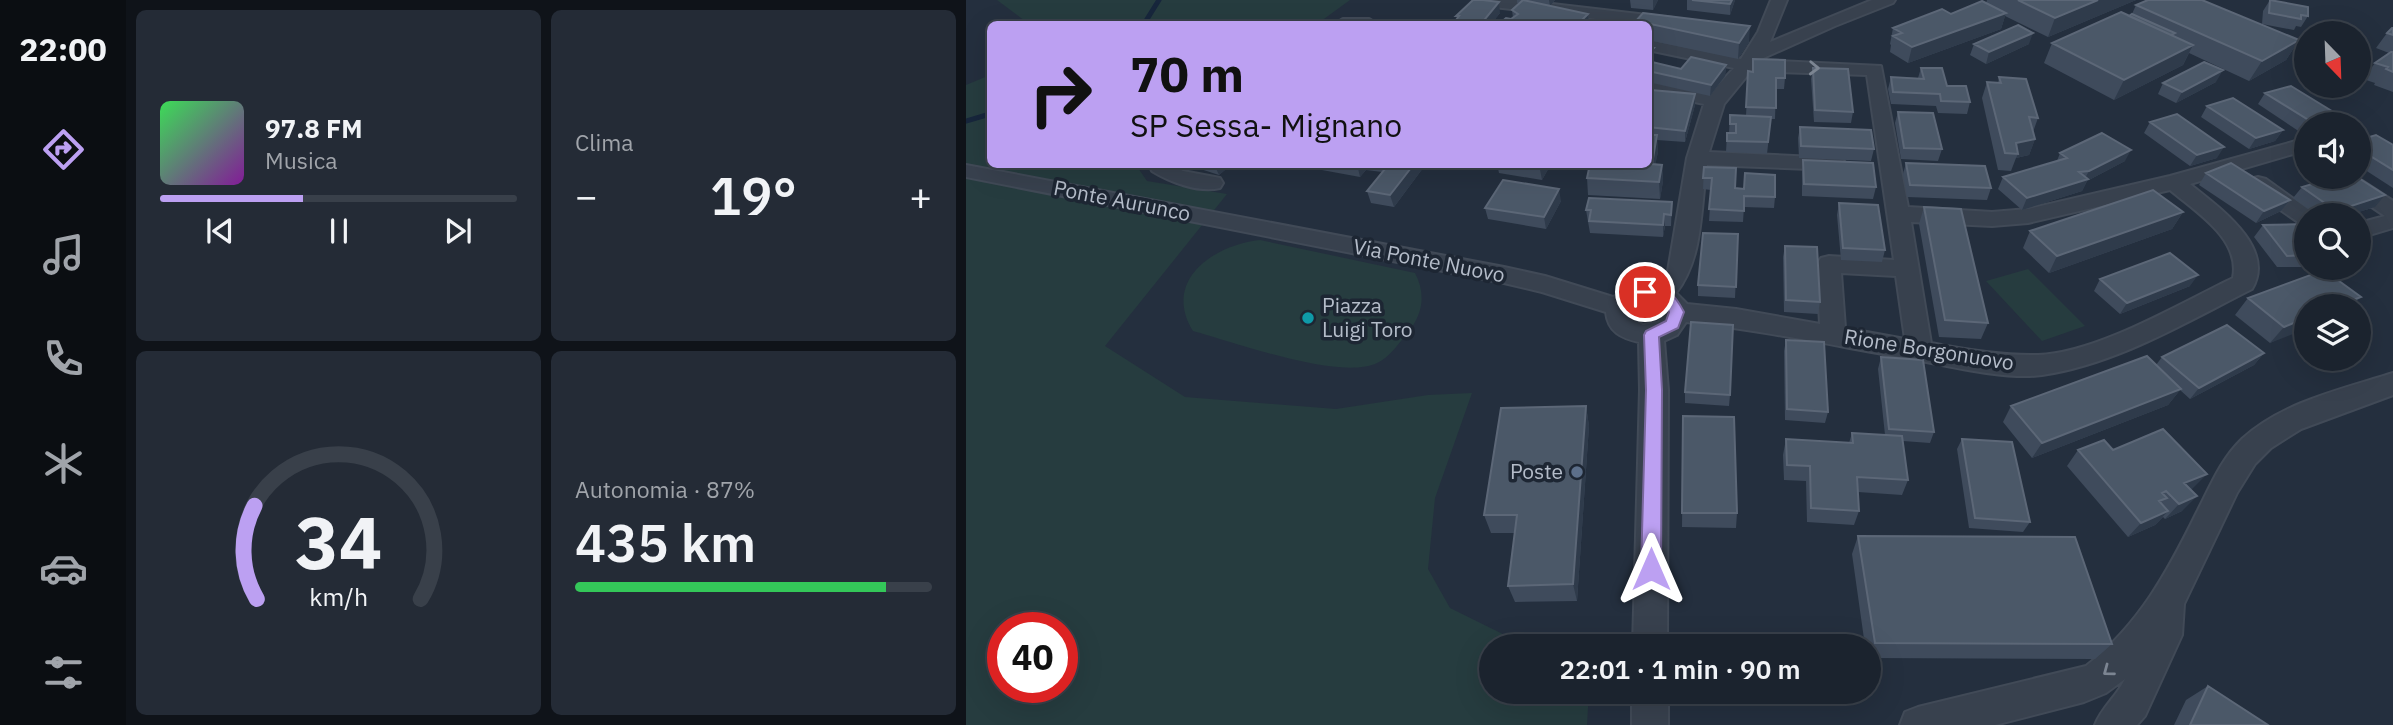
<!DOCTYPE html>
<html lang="it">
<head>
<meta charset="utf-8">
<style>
	body { margin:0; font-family:"IBM Plex Sans",sans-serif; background:#242b36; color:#f1f3f6; height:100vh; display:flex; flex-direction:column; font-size:26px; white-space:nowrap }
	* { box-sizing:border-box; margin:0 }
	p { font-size:23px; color:#a0a4aa }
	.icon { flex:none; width:38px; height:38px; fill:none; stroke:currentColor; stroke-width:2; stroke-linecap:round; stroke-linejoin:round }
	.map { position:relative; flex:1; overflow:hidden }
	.side { display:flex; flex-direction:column; gap:10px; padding:10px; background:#0f1319; width:840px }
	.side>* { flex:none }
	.hud { position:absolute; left:21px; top:21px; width:665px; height:147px; border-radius:10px; box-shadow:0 7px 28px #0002,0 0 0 2px #39404a; background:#bca0f2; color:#111; overflow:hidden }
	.needle { width:46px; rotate:157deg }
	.tools { position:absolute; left:1328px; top:21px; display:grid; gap:14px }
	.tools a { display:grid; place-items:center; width:77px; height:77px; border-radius:50%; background:#1b232e; box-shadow:0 7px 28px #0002,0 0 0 2px #39404a; font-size:35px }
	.speed { position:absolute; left:21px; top:612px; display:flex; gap:14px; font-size:35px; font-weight:700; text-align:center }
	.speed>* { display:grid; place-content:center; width:91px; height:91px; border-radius:50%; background:#1b232e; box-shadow:0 7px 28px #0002,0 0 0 2px #39404a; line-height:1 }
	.speed .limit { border:10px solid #d22; background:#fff; color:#111 }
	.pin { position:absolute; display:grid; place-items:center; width:60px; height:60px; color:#fff; margin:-30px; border:4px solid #fff; border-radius:50%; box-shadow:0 2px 7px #0007 }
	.me { position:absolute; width:77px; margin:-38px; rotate:0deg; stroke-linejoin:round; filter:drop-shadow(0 0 5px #0008) }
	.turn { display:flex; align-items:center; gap:24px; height:147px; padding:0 28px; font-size:32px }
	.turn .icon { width:91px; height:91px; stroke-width:2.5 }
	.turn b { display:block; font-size:49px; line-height:60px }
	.big { font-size:52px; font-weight:600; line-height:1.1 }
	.side .card { flex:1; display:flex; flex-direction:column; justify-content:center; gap:10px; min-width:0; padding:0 24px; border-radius:10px; background:#242b36 }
	.side .dial { align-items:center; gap:0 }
	.dial svg { height:182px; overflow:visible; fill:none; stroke:#39404a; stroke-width:7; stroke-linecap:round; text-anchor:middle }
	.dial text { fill:#f1f3f6; stroke:none }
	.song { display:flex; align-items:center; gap:21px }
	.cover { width:84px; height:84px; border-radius:10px; background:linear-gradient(135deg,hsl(130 70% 55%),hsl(290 70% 35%)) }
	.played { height:7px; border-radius:4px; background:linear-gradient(90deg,#bca0f2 40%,#39404a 40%) }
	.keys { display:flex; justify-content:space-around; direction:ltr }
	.heat { display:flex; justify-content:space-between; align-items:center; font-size:38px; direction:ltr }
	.charge { height:10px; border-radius:5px; background:linear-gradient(90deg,#34c759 87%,#39404a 0) }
	.side .tiles { flex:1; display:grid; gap:10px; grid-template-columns:repeat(2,1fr) }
	.trip { position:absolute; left:513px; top:634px; width:402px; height:70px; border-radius:35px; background:#1b232e; box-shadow:0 7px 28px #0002,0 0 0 2px #39404a; font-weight:600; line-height:70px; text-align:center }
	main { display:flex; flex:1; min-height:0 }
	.menu { display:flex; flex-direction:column; width:126px; justify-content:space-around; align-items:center; background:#0b0e12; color:#a0a4aa }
	.menu .icon { width:49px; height:49px }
	.menu .current { color:#bca0f2 }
	.menu b { font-size:32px; color:#f1f3f6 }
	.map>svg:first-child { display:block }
</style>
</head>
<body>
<main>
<nav class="menu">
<b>22:00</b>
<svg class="icon current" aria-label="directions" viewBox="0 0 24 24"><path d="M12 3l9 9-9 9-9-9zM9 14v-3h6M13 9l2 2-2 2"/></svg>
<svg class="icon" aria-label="music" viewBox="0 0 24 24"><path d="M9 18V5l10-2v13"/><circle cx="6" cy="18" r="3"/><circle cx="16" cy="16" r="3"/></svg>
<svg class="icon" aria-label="phone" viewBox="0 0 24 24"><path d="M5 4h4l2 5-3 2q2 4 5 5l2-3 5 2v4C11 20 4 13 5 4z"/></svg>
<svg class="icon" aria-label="climate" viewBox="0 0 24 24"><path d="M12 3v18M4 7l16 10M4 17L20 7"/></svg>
<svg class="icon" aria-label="car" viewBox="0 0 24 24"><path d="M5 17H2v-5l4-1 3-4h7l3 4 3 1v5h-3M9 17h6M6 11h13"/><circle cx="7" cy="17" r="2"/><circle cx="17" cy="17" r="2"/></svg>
<svg class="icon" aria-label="filters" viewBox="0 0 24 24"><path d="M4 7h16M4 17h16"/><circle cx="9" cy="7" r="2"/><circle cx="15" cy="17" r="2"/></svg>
</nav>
<section class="side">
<div class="tiles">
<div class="card">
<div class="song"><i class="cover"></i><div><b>97.8 FM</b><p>Musica</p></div></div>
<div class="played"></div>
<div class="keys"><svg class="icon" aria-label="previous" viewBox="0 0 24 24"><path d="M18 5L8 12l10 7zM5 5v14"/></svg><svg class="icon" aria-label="pause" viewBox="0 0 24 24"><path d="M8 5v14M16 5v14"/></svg><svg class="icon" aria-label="next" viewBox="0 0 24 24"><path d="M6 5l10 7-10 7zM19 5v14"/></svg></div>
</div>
<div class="card"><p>Clima</p>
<div class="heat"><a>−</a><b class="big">19°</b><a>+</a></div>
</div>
<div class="card dial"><svg viewBox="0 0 100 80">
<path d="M14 69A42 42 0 1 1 86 69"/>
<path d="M14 69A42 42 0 0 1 13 28" stroke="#bca0f2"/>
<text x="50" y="56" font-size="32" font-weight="700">34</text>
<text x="50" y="72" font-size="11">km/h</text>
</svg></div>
<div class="card"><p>Autonomia · 87%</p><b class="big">435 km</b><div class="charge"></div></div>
</div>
</section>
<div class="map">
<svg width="1427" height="725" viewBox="0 0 1427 725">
	<rect width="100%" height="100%" fill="#242f3e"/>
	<path fill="#263c3f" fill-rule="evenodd" d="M31,0H384L351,24H63Z
		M24,75V164L170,165L181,181L261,194L139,346L219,397L370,409L462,395L506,393L469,498L462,569L484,608L559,645L568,646H525V691H623L621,725H0V85ZM37,628H96V688H37Z
		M294,240L449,273C460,294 457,314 442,332C433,343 424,357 411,363C374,381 268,342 227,331C196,281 247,245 294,240Z
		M1062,269L1119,326L1076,341L1020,281Z"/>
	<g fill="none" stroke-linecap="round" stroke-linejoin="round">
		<path stroke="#17263c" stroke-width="5" d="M178,24L193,0
			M0,121L24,114"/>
		<g stroke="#414a57" stroke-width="4">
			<path id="minor" d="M521,0H552L707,18L715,23L707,28L528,7L522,5Z
				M805,0H821L804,42L906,0H929L927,3L869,26L793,60L915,66L942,207L1026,212L1062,209L1204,176L1330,141L1340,145V159L1327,154L1224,184C1251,206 1311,247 1286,289C1220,322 1151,364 1076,375C1040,380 982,366 945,359C870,346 795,330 720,322L711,335L698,341L702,390L701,646H667L674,390L673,342C655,338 642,332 640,312L576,292L538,283L0,177V165L538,267L579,276L647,297L679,283L690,285L702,271L721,158L738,104L682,92V81L744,94L768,68L682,50V40L775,59L792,32ZM785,71L901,75L928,260L863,256L855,258L851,264L854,324L770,309L721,304L710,293C738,257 734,208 741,165L870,170L877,168L880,164L877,160L870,158L743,152L758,104ZM1204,190C1230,212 1275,239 1267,278C1213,304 1131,353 1072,355C1036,356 1000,350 965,343L945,222L1026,226L1062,223ZM875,273L930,276L939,339L879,328ZM681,301L689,302L697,308L696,317L693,322L677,325L666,319L664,314L667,307Z
				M377,19H403L411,24H369Z
				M183,164H204L217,171L254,178L257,183L254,188C232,193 204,182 186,171Z
				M1292,177L1300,179L1350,215H1340V224L1332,222L1284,189L1281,184L1284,179Z
				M1366,177H1390L1427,201V228L1393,238V223L1419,216L1369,182Z
				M1427,373V395L1335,429L1305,448L1289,464L1271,493L1218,604L1216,635L1179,716L1171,725H1129C1136,707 1151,696 1159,679L1140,693L1118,702L1029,725H934L939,712L952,707L1120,666C1173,625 1202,571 1231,512C1244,487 1255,459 1276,439C1316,402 1377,389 1427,373Z
				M666,691H702V725H666Z"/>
		</g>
		<use href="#minor" fill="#38414e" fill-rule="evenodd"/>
	</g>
	<path fill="#3f4b5c" d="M551,0H589L584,6L622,14L623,24H533L547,18L546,10L554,3H551Z
		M664,0H692L687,10L665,8Z
		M721,0H769L764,15L721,10Z
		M1021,0H1170L1082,37L1039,16L1035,29L942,63L924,52L925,45L924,44L927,28L985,14L1020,3Z
		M1304,0L1342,16L1335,27L1330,26L1328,30L1296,24L1297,11Z
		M1170,5L1333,40L1320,60L1283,81L1223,53L1217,65L1148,100L1078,63L1086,43L1163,16L1166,14Z
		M534,13L525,24H491L490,20L491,18L490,16Z
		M670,21L783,42L772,59L682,40V24H670Z
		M1427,28V92L1408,85L1409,83L1397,79L1409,63L1423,53L1410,48L1421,33Z
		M1008,44H1063L1020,64L1004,55Z
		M682,47L688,48V59L686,62L715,69L760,65L759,76L744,96L682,82Z
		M847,68L887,112L885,123L848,122L845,79Z
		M955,68L1004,102L1001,114L972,113L970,106L925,104L922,89L925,77L952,78Z
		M782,71L819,78L818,89H810L809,119H805L801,154L760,152L761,133H763L764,115L780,116Z
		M1033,77L1072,118L1067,132L1069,139L1063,155L1050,158L1045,171L1032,170L1016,98L1021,82L1032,83Z
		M1250,82L1210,103L1192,94L1197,83Z
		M1299,93L1387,124H1340V136L1292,104Z
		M729,94V105L719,142L691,140L692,152L689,164L696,165L697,181L694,199L622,195L621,178L682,164V96Z
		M1241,106L1317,130L1309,141L1283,149L1235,117Z
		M932,112L976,149L972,161L935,159L929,123Z
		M1184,122L1251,158L1224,166L1178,133Z
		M834,127L908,149L905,161L833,158L832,138Z
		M1393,140L1427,145V188L1393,166Z
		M1094,153L1159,161L1121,181L1116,191L1056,210L1032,189L1037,177L1091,161Z
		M837,160L910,187L907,199L836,196V172Z
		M940,163L1025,188L1021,200L941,197L937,174Z
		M219,164H266L253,175Z
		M333,164H460L428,207L405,203L401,191L416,172L400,170L394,177L334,166Z
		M531,164H585L576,180L533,173Z
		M738,167L769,188L809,197L808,208L778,207L777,222L743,221L745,190L737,189Z
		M1240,173L1324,200L1315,211L1290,223L1233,185Z
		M1336,187L1409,207L1383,215H1351L1327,198Z
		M595,201L580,229L522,219L519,208Z
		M706,202L705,226H699L697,237L624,233L620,210Z
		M873,203L919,250L916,262L875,260L871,215Z
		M958,207L1022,323L1015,339L973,337L953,224Z
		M1217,212L1206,229L1083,273L1057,248L1064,231Z
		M1340,224V267H1311L1288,237L1297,225Z
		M772,234L769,298L732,296V285Z
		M819,246L854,302L852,314L818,312L817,257Z
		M1134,279L1224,286L1154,314L1128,291Z
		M1395,297L1304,343L1269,315L1282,298Z
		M820,340L862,412L859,423L819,420L818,351Z
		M1298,353L1288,365L1224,399L1214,390L1202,405L1066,458L1037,422L1045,406L1190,365L1196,357Z
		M915,357L968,432L964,443L937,441L942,480L936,495L892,492L893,511L888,525L841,522L840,481L818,480L817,455L820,439L883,443L886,433L919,435L912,369Z
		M719,392L764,395L763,406L719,403Z
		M620,406L623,426L611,601L549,602L542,586L549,533H525L518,515Z
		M717,416L771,513L770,528L716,527Z
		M996,439L1064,522L1057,532L1003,528L991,449Z
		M1112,450H1147L1226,489L1224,490L1216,511L1199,519L1197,517L1189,525L1162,537L1101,466Z
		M892,536L1146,644L1129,659L903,658V646H899L886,554Z
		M1242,686L1302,725H1208L1220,700Z"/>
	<path fill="#2f3b4b" d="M583,0H589L584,6Z
		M687,0H692L687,10Z
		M766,0H769L764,15V4Z
		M1132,0H1170L1082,37L1089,18Z
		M533,2L534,13L525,24H515Z
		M1040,13L1035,29L942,63L946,47Z
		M622,14L623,24H612Z
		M784,26L783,42L772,59L773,43Z
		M1067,33L1063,44L1020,64L1023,52Z
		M1333,40L1320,60L1283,81L1296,61Z
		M1227,45L1217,65L1148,100L1158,80Z
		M688,48V59L682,66V54Z
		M760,65L759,76L744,96L745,85Z
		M1257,70L1250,82L1210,103L1216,92Z
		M729,94V105L719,142V131Z
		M1317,130L1309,141L1283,149L1290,138Z
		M691,135L692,152L686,181V164Z
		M1069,139L1063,155L1050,158L1052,154L1050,143Z
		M1258,147L1251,158L1224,166L1231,155Z
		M1165,150L1159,161L1121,181L1116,191L1056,210L1061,198L1118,180L1123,171Z
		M248,164H266L253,175Z
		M391,164H398L400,170L394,177Z
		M448,164H460L428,207L424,195Z
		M573,164H585L576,180Z
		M696,165L697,181L694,199L693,182Z
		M593,189L595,201L580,229L578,217Z
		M1419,195L1409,207L1383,215H1367L1370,211Z
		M1324,200L1315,211L1290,223L1298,211Z
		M1217,212L1206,229L1083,273L1091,256Z
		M698,214L699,226L697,237V225Z
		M1232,275L1224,286L1154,314L1161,303Z
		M1395,297L1386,306H1371Z
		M1340,318V329L1304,343L1318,327Z
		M1298,353L1288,365L1224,399L1233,388Z
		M1215,389L1202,405L1066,458L1076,443Z
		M620,406L623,426L611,601L607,584Z
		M1241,474L1226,489L1204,498L1218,483Z
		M1231,496L1216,511L1199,519L1213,504Z
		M1202,511L1189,525L1162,537L1175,523Z"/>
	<path fill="#4b5868" stroke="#5c6777" stroke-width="2" d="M507,0H517L533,2L515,24L490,20L493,16H490Z
		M557,0L622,14L612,24L602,22L599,24H533L540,18L545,19L552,14L546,10Z
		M726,0H766L764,4Z
		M1052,0H1132L1089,18Z
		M1182,0H1236L1333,40L1296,61L1170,5Z
		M1304,0L1342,7V16L1335,15V19L1303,13Z
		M1016,1L1040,13L946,47L927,36L936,33L927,28L976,9L985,14Z
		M1155,12L1227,45L1158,80L1086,43Z
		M677,13L784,26L773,43L670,21Z
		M1166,14L1209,33L1205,35L1163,16Z
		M1052,25L1067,33L1023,52L1008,44Z
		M1426,28H1427V35L1421,33Z
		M682,47L688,48L682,54Z
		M1425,52H1427V72L1420,69L1422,67L1409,63Z
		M725,57L760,65L745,85L682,71V61L715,69Z
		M787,59L819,60V78H810V108L780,107L782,71L787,72Z
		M1238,62L1257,70L1216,92L1197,83Z
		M847,68L882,69L887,112L849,110Z
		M955,68H976L981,86H1000L1004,102L975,101L974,94L927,92L925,77L958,79Z
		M1033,77L1060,79L1072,118L1063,117L1069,139L1050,143L1052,154L1039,153L1021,82L1035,83Z
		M1325,86L1387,124H1349L1299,93Z
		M685,90L729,94L719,131L682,127V96Z
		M1267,98L1317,130L1290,138L1241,106Z
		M932,112L967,113L976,149L938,148Z
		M1211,114L1258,147L1231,155L1184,122Z
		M764,115L805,117L802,142L761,141V133H770V124H764Z
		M834,127L905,130L908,149L835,146Z
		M1136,133L1165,150L1123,171L1113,172L1122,179L1061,198L1037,177L1101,158L1094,153Z
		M682,135H691L686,164L696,165L693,182L621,178L624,164H682Z
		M1410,135L1427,145V170L1393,149V140Z
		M837,160L907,163L910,187L838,184Z
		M940,163L1019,166L1025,188L944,185Z
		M1265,163L1324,200L1298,211L1240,173Z
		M423,164H448L424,195L401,191Z
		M738,167L770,168L769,188L778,189L779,173L809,175V197L778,196V211L743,209L746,178H737Z
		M1369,177H1391L1419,195L1370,211L1336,187Z
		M537,180L593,189L578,217L519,208Z
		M1187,190L1217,212L1091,256L1064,231Z
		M623,198L706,202L705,215L698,214L697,225L623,221L625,210H620Z
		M873,203L912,205L919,250L877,248Z
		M958,207L995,209L1022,323L979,320Z
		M1340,224V255L1321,256L1297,225Z
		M737,233L772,234L770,287L732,285Z
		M819,246L851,247L854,302L820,300Z
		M1204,253L1232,275L1161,303L1134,279Z
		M1358,270L1395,297L1371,306H1340V318L1318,327L1282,298Z
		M725,322L767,325L764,395L719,392Z
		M1261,325L1298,353L1233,388L1196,357Z
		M820,340L858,342L862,412L821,409Z
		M1181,356L1215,389L1076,443L1045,406Z
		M915,357L957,360L968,432L923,429Z
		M620,406L607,584L542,586L551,515H518L535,408Z
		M717,416L768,417L771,513H716Z
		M1197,429L1241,474L1218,483L1231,496L1213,504L1200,491L1196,493L1201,498L1193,501L1202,511L1175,523L1112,450L1138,440L1147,450Z
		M886,433L936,436L942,480L891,477L893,511L845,508L844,466L821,465L820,439L887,443Z
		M996,439L1046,442L1064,522L1009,518Z
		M892,536L1109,537L1146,644L909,643Z
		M1242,686L1302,725H1224Z"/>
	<defs><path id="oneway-chevron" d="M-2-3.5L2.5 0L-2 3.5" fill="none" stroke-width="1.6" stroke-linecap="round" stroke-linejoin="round" transform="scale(1.75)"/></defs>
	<g stroke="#7c8592">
		<use href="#oneway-chevron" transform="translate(848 68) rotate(2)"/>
		<use href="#oneway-chevron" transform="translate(1142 671) rotate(143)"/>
	</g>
	<path fill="#bca0f2" stroke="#7a689d" stroke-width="2" d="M679,286C703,290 707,291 718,312L712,328L693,337L696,390L695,569L692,575L685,578L678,575L675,569L680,390L678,335L680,331L700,321L703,312C696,298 688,299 674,295L672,292L674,288Z"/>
	<circle fill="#0f9aa8" stroke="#1d2633" stroke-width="2.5" cx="342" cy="318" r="7"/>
	<circle fill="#5c6f8a" stroke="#1d2633" stroke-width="2.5" cx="611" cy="472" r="7"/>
	<g text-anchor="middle" stroke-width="7" stroke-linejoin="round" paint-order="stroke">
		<g font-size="21" fill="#b4bcc9" stroke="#1d2633">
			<text transform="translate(156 201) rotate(11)" y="7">Ponte Aurunco</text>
			<text transform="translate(463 261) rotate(11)" y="7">Via Ponte Nuovo</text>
			<text transform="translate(963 350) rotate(9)" y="7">Rione Borgonuovo</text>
		</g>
		<g font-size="21" fill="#b4bcc9" stroke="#1d2633" text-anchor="start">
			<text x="356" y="313">Piazza<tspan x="356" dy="24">Luigi Toro</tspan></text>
			<text x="597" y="479" text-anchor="end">Poste</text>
		</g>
	</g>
</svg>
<div class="tools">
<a><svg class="needle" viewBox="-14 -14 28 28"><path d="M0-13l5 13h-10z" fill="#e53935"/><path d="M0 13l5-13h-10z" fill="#a0a4aa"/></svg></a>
<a><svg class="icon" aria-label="sound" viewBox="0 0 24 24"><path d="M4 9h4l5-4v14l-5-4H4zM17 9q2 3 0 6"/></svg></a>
<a><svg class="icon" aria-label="search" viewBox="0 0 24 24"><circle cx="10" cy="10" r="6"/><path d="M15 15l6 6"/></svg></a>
<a><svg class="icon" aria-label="layers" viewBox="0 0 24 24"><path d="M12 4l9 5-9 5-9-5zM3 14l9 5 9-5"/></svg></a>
</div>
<div class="speed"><div class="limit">40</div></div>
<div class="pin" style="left:679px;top:292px;background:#d93025"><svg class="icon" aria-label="arrive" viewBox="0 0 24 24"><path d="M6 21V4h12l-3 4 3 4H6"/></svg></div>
<svg class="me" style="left:685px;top:569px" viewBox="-20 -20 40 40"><path d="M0-17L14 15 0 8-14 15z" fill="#bca0f2" stroke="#fff" stroke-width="4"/></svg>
<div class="trip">22:01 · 1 min · 90 m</div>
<div class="hud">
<div class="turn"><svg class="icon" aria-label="right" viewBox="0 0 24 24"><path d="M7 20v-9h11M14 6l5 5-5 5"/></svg><div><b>70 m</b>SP Sessa- Mignano</div></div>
</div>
</div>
</main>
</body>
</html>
